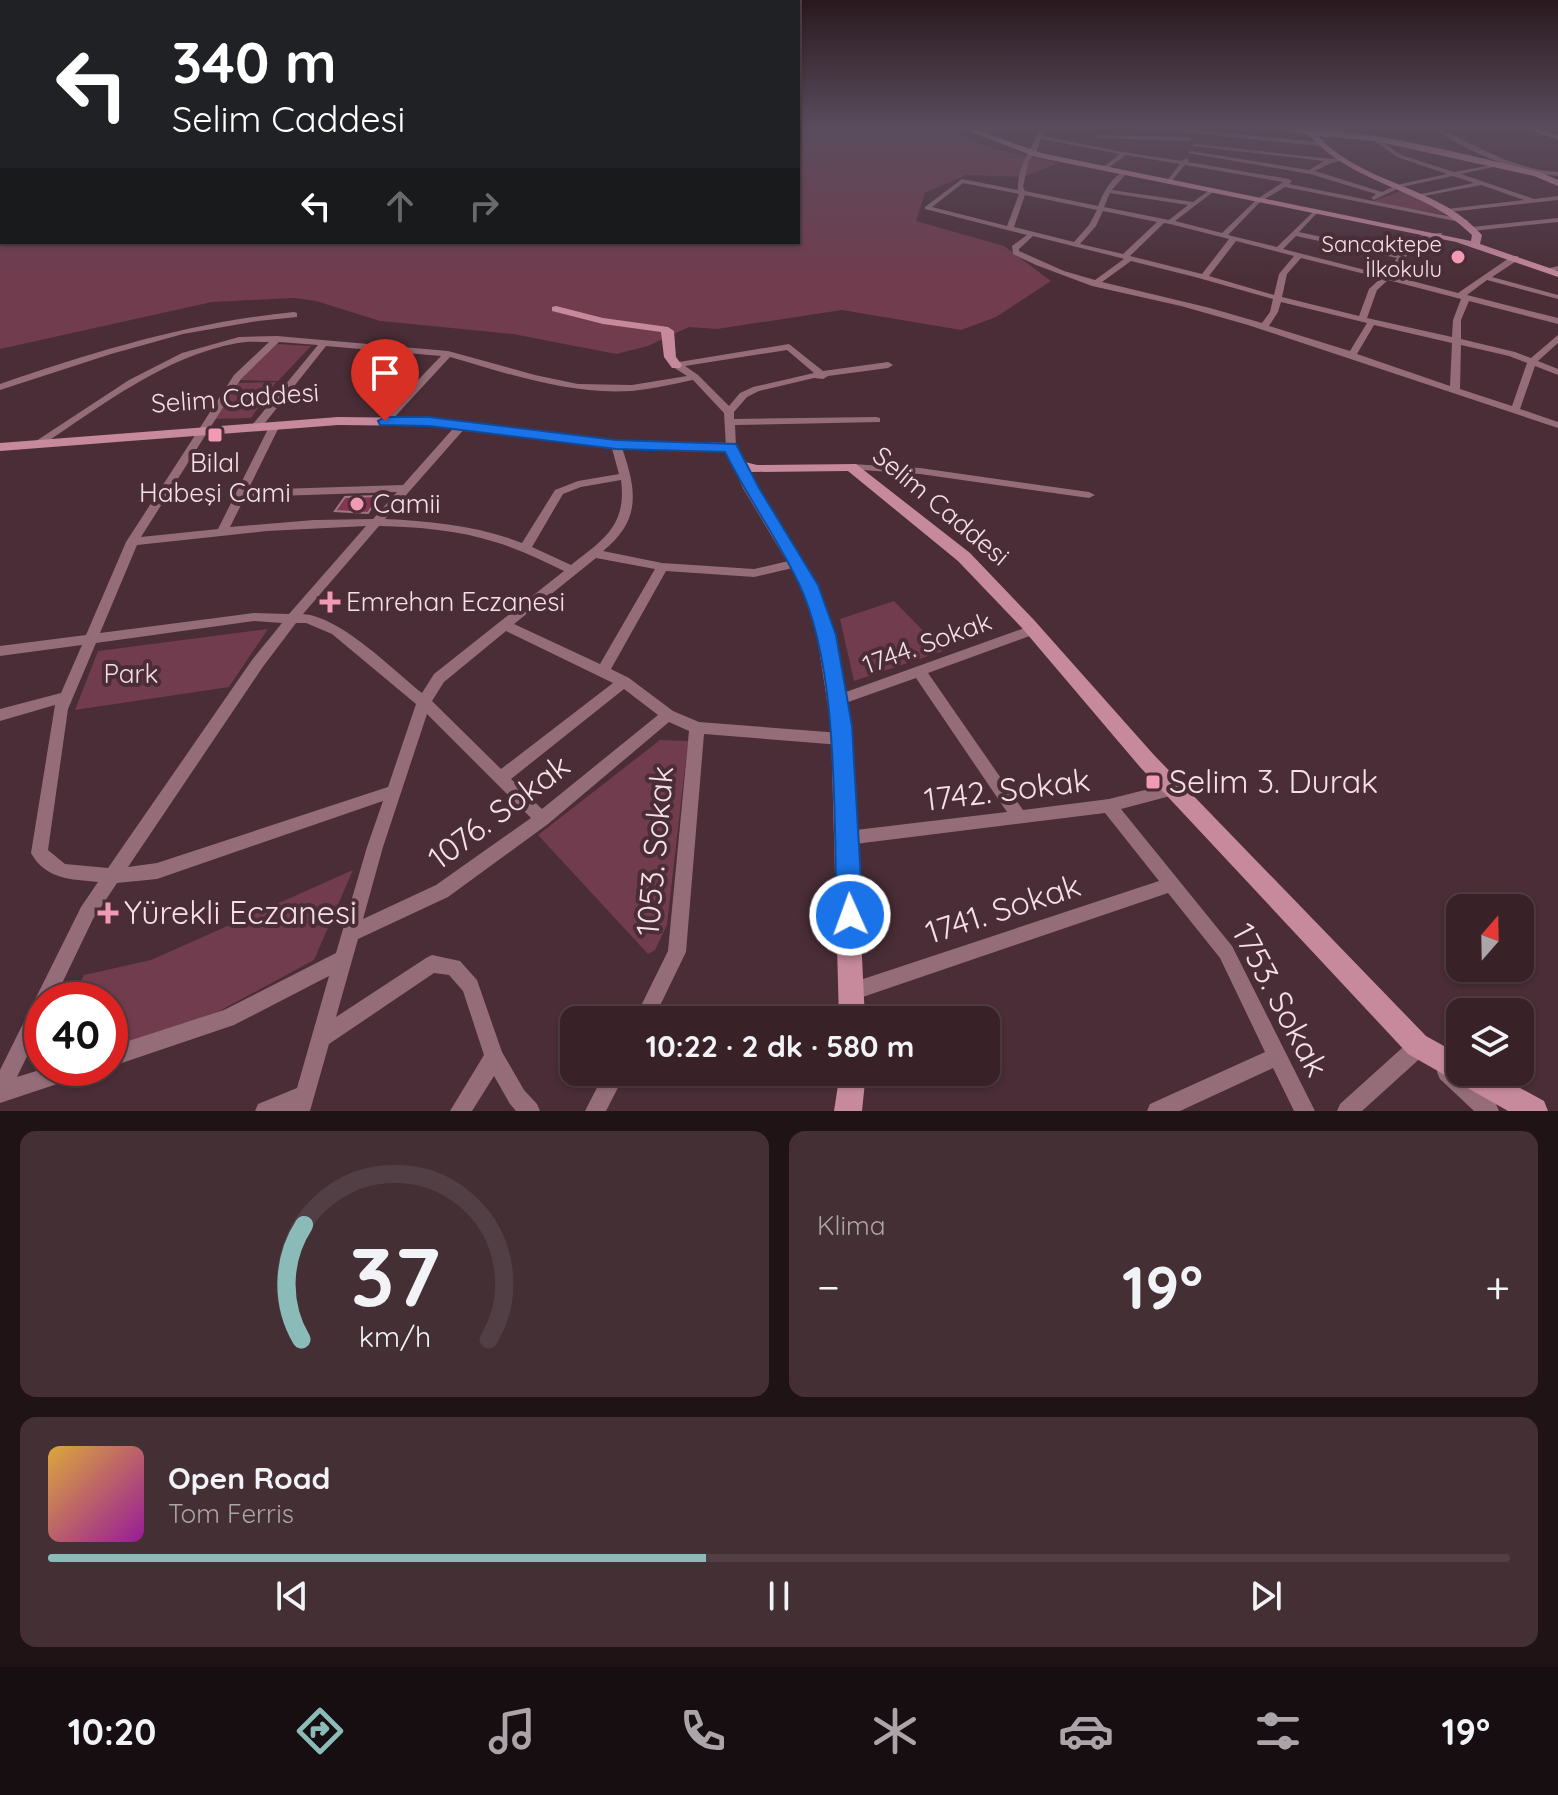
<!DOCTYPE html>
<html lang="tr">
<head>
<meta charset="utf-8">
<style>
	body { margin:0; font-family:Quicksand,sans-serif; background:#432f34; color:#f1f3f6; height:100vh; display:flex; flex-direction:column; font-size:30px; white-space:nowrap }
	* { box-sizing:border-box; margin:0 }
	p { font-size:26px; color:#aba4a8 }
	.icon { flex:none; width:44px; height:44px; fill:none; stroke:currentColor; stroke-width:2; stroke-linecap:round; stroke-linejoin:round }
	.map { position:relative; height:1111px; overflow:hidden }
	.sheet { display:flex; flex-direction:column; gap:20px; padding:20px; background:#1f1316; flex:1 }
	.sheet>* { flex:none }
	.hud { position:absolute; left:0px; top:0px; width:800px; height:244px; box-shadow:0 2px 6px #0004,0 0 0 2px #523f45; background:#202124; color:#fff; overflow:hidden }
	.needle { width:52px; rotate:20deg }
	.tools { position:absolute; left:1446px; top:894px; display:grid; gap:16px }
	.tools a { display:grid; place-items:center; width:88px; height:88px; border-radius:16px; background:#382228; box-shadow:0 2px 6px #0004,0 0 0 2px #523f45; font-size:40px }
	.speed { position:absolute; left:24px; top:982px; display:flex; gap:16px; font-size:40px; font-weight:700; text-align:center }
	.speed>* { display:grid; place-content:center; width:104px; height:104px; border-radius:50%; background:#382228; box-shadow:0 2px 6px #0004,0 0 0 2px #523f45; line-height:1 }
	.speed .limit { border:12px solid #d22; background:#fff; color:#111 }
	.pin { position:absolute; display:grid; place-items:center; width:68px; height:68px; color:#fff; margin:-82px -34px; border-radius:50% 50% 50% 0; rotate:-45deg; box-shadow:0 0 8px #0007 }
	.pin .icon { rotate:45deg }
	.me { position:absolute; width:88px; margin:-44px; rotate:358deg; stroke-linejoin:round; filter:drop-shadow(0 0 6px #0008) }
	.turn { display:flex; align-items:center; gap:28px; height:168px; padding:0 40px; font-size:36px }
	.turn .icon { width:104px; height:104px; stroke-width:2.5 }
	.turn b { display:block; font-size:56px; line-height:68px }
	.lanes { display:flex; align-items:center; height:76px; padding:0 40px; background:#0003; justify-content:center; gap:40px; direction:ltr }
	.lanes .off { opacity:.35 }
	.big { font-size:60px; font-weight:700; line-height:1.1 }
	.sheet .widget { flex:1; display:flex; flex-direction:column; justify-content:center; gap:12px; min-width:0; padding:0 28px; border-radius:16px; background:#432f34 }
	.sheet .dial { align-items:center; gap:0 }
	.dial svg { height:208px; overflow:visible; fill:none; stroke:#523f45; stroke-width:7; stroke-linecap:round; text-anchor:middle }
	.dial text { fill:#f1f3f6; stroke:none }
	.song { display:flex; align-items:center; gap:24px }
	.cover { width:96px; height:96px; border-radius:12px; background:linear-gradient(135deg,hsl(40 70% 55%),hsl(300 70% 35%)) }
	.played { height:8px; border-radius:4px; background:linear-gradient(90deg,#8bbbb9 45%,#523f45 45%) }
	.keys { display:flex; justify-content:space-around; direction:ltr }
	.heat { display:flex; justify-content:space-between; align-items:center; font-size:44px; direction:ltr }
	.sheet .tiles { flex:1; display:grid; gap:20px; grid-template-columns:1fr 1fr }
	.widget:last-child { grid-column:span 2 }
	.trip { position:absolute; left:560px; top:1006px; width:440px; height:80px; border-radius:16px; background:#382228; box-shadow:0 2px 6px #0004,0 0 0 2px #523f45; font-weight:700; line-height:80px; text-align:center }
	.tab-bar { display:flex; height:128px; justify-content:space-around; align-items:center; background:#160e10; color:#aba4a8 }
	.tab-bar .icon { width:56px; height:56px }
	.tab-bar .current { color:#8bbbb9 }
	.tab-bar b { font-size:36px; color:#f1f3f6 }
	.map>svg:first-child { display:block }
</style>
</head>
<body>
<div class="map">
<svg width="1558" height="1111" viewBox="0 0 1558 1111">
	<rect width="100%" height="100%" fill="#4a2d36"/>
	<path fill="#713c4d" d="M0,128L2,242H798V128H951C978,150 1025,155 1059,163L1022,177L966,175L925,193L916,221L1004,246L1051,281L996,317L961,330L842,310L717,329L689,327L648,346L616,354L513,334L380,321L316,301L294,298L212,302L0,349Z
		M1404,190L1449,215L1371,202Z
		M277,344L311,346L278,381L239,380Z
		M276,382L251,418L211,419L239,383Z
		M894,601L943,651L854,681L840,619Z
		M268,629L229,687L75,710L98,651Z
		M660,740L688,741L667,925L655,950L648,954L538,835Z
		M353,870L314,960L201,1021L110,1049V1000H72L84,975L151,960Z"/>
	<path fill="#853451" stroke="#9b7982" stroke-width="2" d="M379,496L368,513L335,511L345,497Z"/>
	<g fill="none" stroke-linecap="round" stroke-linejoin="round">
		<path fill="#946d78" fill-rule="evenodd" d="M990,128H996L985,137H981V135Z
			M1040,128H1046L1043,136L1117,151L1182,161L1186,158L1189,160L1188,162L1289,179L1292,181L1289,184L1467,220L1468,221L1465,223L1285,187L1260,202L1228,235L1277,247L1315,210L1317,211V213L1299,232L1400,254C1411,237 1421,233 1442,233V237C1406,241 1412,253 1393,276L1458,293L1512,256H1518V260L1492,277L1558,295V299L1487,280L1467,295L1558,318V324L1469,301L1461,320V339L1515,352L1531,358L1558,335V343L1538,361L1558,369V375L1535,366L1520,409L1558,422V428L1248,325L1181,306L1092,286L1036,265L1013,254L1012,246L1027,235L925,209V207L962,179L1018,190C1017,166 1032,149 1040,128ZM1041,139L1120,154L1102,168L1104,171L1126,155L1180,164L1166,182L1169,184L1185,165L1283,182L1256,200L1222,233L1175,221L1213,192L1214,191L1211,189L1193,202L1112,190L1127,173L1124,171C1110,179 1104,191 1098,206L1025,191L1023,187L1029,160L1036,153ZM963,183L1019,194L1007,226L932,207ZM1110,193L1188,205L1169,220L1104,207ZM1025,195L1097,210L1089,225L1074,242L1014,227ZM1103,211L1157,222L1123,254L1080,244L1096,226ZM1164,223L1170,224L1229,239L1202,274L1130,256ZM1033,236L1121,258L1124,259L1095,280L1064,271L1019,251V249ZM1296,236L1397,258L1385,275L1283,249ZM1236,241L1294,256L1279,274L1274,295L1209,276ZM1301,258L1381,278L1369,289L1359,316L1282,297L1287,274ZM1131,261L1195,277L1273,299L1270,312L1262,323L1210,308L1102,282ZM1388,280L1461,299L1453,320L1452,337L1367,318L1377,290ZM1281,302L1367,323L1350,351L1269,326L1278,312ZM1374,325L1452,343L1450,386L1357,354ZM1461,345L1509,356L1527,363L1512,406L1460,389Z
			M1432,128H1439C1478,147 1514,169 1558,172V176C1514,172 1469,152 1432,128Z
			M1185,129L1319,142L1322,144L1319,146L1183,132Z
			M1098,135L1189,137L1192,139L1189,141L1096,138Z
			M1375,137L1401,155L1454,172L1498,164V166L1461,174L1534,199L1558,196V200L1449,212L1447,211V209L1524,200L1481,185L1419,197L1416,195L1474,183L1453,176L1401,187L1374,200L1371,198L1376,194L1310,174L1188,153L1191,151L1309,170L1324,161L1192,146L1195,144L1333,159L1342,157L1344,160L1331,163L1315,171L1382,192L1397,185L1447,174L1397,157L1373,140Z
			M1558,218V222L1472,231L1468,229L1472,227Z
			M1558,266V270L1546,272L1542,270Z
			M294,312L297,313V317L258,321L183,334L111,354L0,390V384C96,351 192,322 294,312Z
			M277,336L448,351L535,375L578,384L632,385L687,376L673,367V363L789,344L823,371L888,362L893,365L888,368L828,376L823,379L814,378L759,391L747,397L734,412V419L876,417L880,418V422L735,425L736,447L731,450L726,447L724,413L693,380C673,384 652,389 632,391C569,395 509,374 450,357L389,423H381V419L441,356L326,346L261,428H253V424L318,345L279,342L241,379L141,537L218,529L271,423H279L280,425L248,490L403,485L458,423H466V427L385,519C431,521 479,526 522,543L555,490L578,481L619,474L611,445L616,442L621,445C636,488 643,519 603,551L662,563L754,569L797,559L801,560L803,563L801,566L754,577L666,571L611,669L629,678L673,711L699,722L841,733L846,735L848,739L846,743L841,745L704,734L686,952L653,1020H634L668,951L689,731L669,722L548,824L448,897L358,939L336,1017L426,958L432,955L460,961L477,980L502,1052L524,1090L537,1104L540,1111H516L510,1104L494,1076L472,1111H450L484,1055L463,991L449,975L434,973L329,1044L310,1111H255L258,1104L297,1088L329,976L234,1025L110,1067V1047L224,1010L336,953L367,847L383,801L157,879L117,883L93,919L54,1000H42V1025L17,1077L46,1068H87L84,1075L0,1103V1070L81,907L98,882C71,879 46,880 31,853L55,705L0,721V709L61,693L82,645L0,656V646L86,635L126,542L234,375L269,342C259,342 248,341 238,343C165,356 103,405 42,445L38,446L33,443L129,380L182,353L239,337ZM787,350L814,373L753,387L740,393L729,406L698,375L685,366ZM621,480C627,526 603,540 571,565L532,547L563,494L581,487ZM397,492L373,519L314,520L230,527L245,497ZM366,526L289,614L254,613L100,633L137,545L267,531ZM379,526C418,527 458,530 495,542C519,549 541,560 564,571L434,674L422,693C392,669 341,617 303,614ZM596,558L655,569L600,664L514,624ZM254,621L282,623L252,660L108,868L65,864L48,850L68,709L96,643ZM296,623H306L332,634L416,704L388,787L157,863L128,867L262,668ZM506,631L613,683L501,769L432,701L444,682ZM624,689L658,715L542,809L511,779ZM427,714L531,818L436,885L363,919L383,847Z
			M851,464L920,468L1089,492L1095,495L1089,498L920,474L847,469L846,467L847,465Z
			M1033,625L1038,627L1040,630L1038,633L928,673L1023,810L1109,799L1173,783L1178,784L1181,789L1178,794L1121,809L1232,946L1315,1111H1294L1273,1068L1180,1111H1147L1150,1104L1265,1052L1220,958L1168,893L851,1001L844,999L842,992L844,985L851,983L1159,881L1105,813L847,845L841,843L839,838L841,833L847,831L1007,812L916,678L837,706L832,705L830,701L832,697Z
			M1419,1036L1426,1039L1429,1046L1426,1053L1362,1111H1337L1340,1104L1412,1039Z
			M1447,1062L1454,1065L1496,1104L1499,1111H1474L1440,1079L1437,1072L1440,1065Z
			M605,1072H626L606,1111H585Z"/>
		<path fill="#c78a9c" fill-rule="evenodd" d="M961,128H971L1041,153L1471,241L1472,235C1425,188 1353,185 1309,135L1259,128C1353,124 1449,151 1540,172L1558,180V186L1534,176L1375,141L1318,136C1363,185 1438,185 1482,235L1480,244L1558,271V277L1456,242L1036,157Z
			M1520,128H1532L1558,135V139Z
			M556,306L603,318L668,327L674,331L676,357L682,365L680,368H672L664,357L661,332L603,324L552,311V307Z
			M338,417L429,418L616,441L731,443L736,444L745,462L757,465L856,464L970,553L1034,620L1154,755L1426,1036L1460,1055V1072H1491L1544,1101L1548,1111H1508L1408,1054L1140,767L1022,628L958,561L848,471L750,472L817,585L835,635L851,726L865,1020H839L831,726L817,635L801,585L743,488L726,451L616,449L429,426L338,425L0,451V443Z
			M840,1072H866L862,1111H834Z"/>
	</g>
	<linearGradient id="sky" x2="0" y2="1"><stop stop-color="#29191e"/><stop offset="0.45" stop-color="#5a4c5d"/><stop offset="1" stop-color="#5a4c5d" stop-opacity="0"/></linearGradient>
	<rect width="1558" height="283" fill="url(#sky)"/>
	<path fill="#1a73e8" stroke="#114b97" stroke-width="2" d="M385,417H429L616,440L736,444L759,488L818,585L836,635L852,726L863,915L859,924L850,927L840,924L837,915C833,819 840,671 799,584C778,539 747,497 725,452L616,449L429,426L380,425L378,421Z"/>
	<g fill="#f09ab4" stroke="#4a2d36" stroke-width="3">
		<circle cx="1458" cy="257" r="8"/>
		<rect x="207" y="427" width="16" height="16" rx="4"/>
		<circle cx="357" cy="504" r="8"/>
		<path d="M326 590h8v8h8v8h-8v8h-8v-8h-8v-8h8z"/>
		<rect x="1145" y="774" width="16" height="16" rx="4"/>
		<path d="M104 901h8v8h8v8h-8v8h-8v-8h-8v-8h8z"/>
	</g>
	<g text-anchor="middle" stroke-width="8" stroke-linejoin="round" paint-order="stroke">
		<g font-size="22" fill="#f4e0e5" stroke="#4a2d36" text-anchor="end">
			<text x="1442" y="252">Sancaktepe<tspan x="1442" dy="25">İlkokulu</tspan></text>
		</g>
		<g font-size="26" fill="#f4e0e5" stroke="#4a2d36">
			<text transform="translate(235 398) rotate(-4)" y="9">Selim Caddesi</text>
			<text transform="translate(941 506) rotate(40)" y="9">Selim Caddesi</text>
			<text transform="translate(927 643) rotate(-20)" y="9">1744. Sokak</text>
		</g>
		<g font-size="26" fill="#f4e0e5" stroke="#4a2d36" text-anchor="start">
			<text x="215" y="472" text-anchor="middle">Bilal<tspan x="215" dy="30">Habeşi Cami</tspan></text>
			<text x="373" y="513">Camii</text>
			<text x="346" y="611">Emrehan Eczanesi</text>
		</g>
		<g font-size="26" fill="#f5dce2" stroke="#4a2d36">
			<text x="131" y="683">Park</text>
		</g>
		<g font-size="32" fill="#f4e0e5" stroke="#4a2d36" text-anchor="start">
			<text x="1169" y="793">Selim 3. Durak</text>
			<text x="124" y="924">Yürekli Eczanesi</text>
		</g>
		<g font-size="32" fill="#f4e0e5" stroke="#4a2d36">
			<text transform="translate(1007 790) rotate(-7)" y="11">1742. Sokak</text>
			<text transform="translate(499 812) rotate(-37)" y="11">1076. Sokak</text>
			<text transform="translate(655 851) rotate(-85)" y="11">1053. Sokak</text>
			<text transform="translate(1003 909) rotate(-18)" y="11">1741. Sokak</text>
			<text transform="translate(1280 1000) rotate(62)" y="11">1753. Sokak</text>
		</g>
	</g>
</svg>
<div class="tools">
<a><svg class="needle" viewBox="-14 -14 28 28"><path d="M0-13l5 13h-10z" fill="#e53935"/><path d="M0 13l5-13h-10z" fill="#aba4a8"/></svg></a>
<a><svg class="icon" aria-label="layers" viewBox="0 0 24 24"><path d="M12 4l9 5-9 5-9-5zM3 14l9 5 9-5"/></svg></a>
</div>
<div class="speed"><div class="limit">40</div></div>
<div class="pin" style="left:385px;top:421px;background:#d93025"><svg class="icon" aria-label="arrive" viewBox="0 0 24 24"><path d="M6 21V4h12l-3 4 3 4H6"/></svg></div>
<svg class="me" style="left:850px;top:915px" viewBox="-20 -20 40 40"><circle r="17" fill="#1a73e8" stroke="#fff" stroke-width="3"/><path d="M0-11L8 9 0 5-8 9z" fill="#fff"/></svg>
<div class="trip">10:22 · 2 dk · 580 m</div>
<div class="hud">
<div class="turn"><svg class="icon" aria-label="left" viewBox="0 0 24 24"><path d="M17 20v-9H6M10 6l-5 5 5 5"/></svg><div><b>340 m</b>Selim Caddesi</div></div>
<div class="lanes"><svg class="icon" aria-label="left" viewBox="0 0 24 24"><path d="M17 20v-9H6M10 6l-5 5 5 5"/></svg><svg class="icon off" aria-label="ahead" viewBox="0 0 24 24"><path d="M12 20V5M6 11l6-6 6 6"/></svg><svg class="icon off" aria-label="right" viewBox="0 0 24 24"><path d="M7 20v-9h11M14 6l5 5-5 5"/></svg></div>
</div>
</div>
<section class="sheet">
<div class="tiles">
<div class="widget dial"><svg viewBox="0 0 100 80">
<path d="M14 69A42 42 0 1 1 86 69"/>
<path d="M14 69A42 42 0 0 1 15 25" stroke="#8bbbb9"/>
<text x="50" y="56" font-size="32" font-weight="700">37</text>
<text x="50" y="72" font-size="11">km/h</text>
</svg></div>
<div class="widget"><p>Klima</p>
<div class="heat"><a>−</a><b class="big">19°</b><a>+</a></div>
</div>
<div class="widget">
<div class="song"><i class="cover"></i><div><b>Open Road</b><p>Tom Ferris</p></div></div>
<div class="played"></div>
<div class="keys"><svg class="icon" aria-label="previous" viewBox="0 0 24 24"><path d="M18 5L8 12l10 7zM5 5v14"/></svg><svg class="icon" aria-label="pause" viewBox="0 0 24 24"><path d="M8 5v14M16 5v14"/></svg><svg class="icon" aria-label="next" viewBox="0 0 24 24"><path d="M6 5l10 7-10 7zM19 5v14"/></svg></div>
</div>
</div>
</section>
<nav class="tab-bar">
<b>10:20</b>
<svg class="icon current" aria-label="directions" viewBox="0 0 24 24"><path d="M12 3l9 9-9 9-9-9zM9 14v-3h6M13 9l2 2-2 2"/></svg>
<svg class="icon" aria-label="music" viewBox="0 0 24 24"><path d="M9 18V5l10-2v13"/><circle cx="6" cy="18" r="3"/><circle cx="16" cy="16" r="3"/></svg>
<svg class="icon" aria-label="phone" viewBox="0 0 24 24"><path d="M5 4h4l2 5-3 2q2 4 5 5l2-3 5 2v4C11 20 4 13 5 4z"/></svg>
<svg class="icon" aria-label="climate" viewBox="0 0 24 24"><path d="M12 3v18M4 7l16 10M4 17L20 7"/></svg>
<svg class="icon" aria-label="car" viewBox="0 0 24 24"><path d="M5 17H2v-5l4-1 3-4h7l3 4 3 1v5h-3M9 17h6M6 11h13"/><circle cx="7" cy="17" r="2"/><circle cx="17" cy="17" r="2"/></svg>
<svg class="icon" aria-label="filters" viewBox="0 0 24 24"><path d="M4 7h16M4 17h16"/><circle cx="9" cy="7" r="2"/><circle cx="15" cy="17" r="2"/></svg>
<b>19°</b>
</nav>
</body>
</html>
